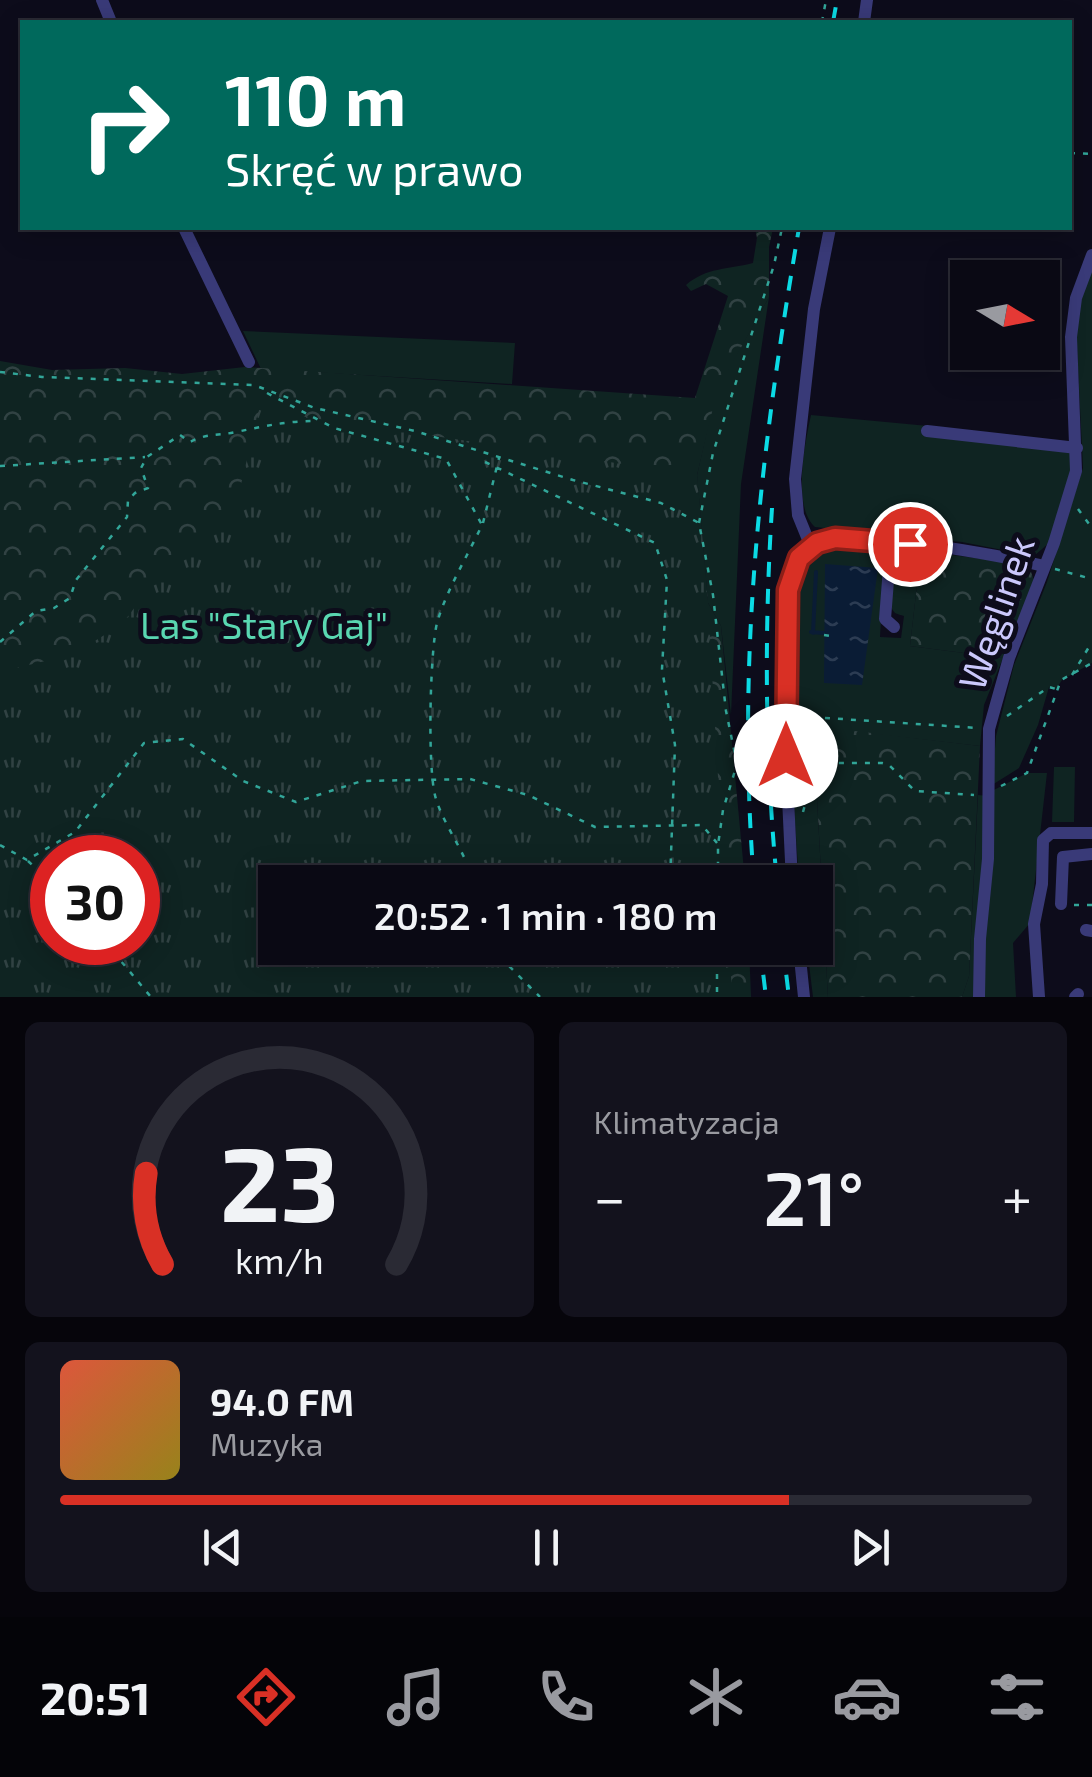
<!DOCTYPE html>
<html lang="pl">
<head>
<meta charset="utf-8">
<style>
	body { margin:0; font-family:"Exo 2",sans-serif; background:#13121d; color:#f1f3f6; height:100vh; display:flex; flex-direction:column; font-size:38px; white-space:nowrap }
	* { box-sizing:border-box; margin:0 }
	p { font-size:32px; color:#999aa0 }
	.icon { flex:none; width:55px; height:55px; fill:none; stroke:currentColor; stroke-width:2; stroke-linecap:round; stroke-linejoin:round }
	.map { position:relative; height:997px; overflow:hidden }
	.side { display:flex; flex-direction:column; gap:25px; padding:25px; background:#06050b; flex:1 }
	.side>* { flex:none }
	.top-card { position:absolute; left:20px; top:20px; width:1052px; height:210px; border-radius:0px; box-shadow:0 5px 25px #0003,0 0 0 2px #2a2a34; background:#00695c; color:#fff; overflow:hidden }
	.needle { width:65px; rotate:100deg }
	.buttons { position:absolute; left:950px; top:260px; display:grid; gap:20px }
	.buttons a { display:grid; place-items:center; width:110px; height:110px; border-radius:0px; background:#0a0914; box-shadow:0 5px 25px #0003,0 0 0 2px #2a2a34; font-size:50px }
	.speed { position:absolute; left:30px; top:835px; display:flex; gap:20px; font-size:50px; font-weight:700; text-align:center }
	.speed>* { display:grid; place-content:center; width:130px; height:130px; border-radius:50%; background:#0a0914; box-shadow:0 5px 25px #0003,0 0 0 2px #2a2a34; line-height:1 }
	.speed .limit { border:15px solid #d22; background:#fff; color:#111 }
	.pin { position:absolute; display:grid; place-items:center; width:85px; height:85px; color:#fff; margin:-42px; border:5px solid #fff; border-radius:50%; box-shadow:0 2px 10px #0007 }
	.me { position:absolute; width:110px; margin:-55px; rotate:0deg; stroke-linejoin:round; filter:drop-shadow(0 0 8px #0008) }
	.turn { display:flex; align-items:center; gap:35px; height:210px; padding:0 40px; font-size:45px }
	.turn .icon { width:130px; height:130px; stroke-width:2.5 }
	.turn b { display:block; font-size:70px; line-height:85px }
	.big { font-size:75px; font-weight:600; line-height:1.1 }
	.side .tile { flex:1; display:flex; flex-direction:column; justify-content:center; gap:15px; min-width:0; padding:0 35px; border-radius:15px; background:#13121d }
	.side .dial { align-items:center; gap:0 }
	.dial svg { height:260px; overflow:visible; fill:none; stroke:#2a2a34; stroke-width:7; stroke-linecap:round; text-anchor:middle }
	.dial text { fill:#f1f3f6; stroke:none }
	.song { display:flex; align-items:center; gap:30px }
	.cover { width:120px; height:120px; border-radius:15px; background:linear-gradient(135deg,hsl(10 70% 55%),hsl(50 70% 35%)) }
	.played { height:10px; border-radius:5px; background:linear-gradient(90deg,#d93025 75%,#2a2a34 75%) }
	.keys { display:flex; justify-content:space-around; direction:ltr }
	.heat { display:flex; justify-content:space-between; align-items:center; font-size:55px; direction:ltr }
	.side .tiles { flex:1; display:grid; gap:25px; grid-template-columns:1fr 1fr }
	.tile:last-child { grid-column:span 2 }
	.trip { position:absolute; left:258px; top:865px; width:575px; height:100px; border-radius:0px; background:#0a0914; box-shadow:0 5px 25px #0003,0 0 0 2px #2a2a34; font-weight:600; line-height:100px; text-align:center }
	.dock { display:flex; height:160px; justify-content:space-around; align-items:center; background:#040408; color:#999aa0 }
	.dock .icon { width:70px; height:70px }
	.dock .current { color:#d93025 }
	.dock b { font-size:45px; color:#f1f3f6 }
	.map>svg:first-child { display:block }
</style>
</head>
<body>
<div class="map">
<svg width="1092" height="997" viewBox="0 0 1092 997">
	<defs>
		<pattern id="forest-crowns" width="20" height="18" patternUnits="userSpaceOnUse" patternTransform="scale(2.5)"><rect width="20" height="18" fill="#0f2422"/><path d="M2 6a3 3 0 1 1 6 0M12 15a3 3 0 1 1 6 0" fill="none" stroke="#314243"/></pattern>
		<pattern id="park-tufts" width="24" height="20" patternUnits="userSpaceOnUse" patternTransform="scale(2.5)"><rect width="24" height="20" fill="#0f2422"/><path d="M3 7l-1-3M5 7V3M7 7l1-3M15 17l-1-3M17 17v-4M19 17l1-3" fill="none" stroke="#314243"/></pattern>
		<pattern id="water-ripples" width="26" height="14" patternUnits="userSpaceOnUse" patternTransform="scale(2.5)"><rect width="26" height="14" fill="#0a1c35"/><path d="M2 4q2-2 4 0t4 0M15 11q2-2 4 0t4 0" fill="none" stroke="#2c3c53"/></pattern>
	</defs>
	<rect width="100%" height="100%" fill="#0d0c1b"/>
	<path fill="#0f2422" d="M1092,265V663L1062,680L1056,689L1049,687L1038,725L1019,768L992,785L996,736L1014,665L1047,582L1083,468L1076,328L1081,297Z
		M769,297L741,484L731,715L721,626L708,603L697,475L716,391Z
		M243,331L515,343L512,384L261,369Z
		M811,415L939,427L1073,447L1074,462L1049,543L1034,556L962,542L815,527C792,507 805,443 811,415Z
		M846,545L881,549L885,552L880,637L901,638L904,616C897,614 894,614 891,607C887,594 892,561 899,550L921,551L910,646L1003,658L984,705L980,746L813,727L828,997H813L807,948H815V882H799L792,775L798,575L818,552Z
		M1054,767H1075L1074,822H1052Z
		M1027,773H1047L1030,923L1013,943L1016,997H962L969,976L978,795L990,796V792Z"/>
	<path fill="url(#forest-crowns)" fill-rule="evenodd" d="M755,228H773L769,247V297L717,391L697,475L708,603L721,626L745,882H275V948H749L751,997H0V361L52,370L125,368L182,374L245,367L695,398L728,296L706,284L691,291L686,285C707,267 727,270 753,263L757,238ZM52,858H138V942H52Z
		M921,551L1013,563L1031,572L1034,580L1003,658L910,646Z
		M813,726L980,746L969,976L962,997H828Z"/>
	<path fill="url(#park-tufts)" fill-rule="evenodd" d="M259,410L697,475L708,603L724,882H275V948H728L733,997H0V672L74,654L122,624L175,555L236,505ZM52,858H138V942H52Z"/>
	<path fill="url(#water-ripples)" d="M825,564L878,568L862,685L824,683Z"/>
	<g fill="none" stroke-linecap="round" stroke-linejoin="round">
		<path stroke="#0a1c35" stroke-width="4" d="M811,632L824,633
			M813,633L816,572"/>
		<path stroke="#32a699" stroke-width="2.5" stroke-dasharray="5 8" stroke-linecap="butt" d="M822,22L826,0
			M1070,153L1092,154
			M0,372L42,377L254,385L315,408L415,431L573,480L661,503L699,523L713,595L726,711L737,764L723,810L718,845V882
			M267,393L334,428L446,459L482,525C468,555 446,591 437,623C430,651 427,772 436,799C445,828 466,852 473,882
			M485,462L655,543L667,580L662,669L675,745L670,882
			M0,466L145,457
			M1078,509L1092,528
			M483,523L499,458
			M699,523L713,453L774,265L782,228
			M1055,569L1092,579
			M824,635L831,636
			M0,642L36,611L54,608L70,598L76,580L127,517L128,500L135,493L148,488L141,468L147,457L180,435L190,442C207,433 218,436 236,432C266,426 285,421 316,421
			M1072,675L1092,642
			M1007,716L1049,687L1056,689
			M1001,786L1027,773L1061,680L1092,663
			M807,793L803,776L811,717L978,728
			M803,812L811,783L819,774L838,763H882L889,765L915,791L974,795
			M0,845L27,860L75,832L144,743L183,739L243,781L296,802L362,781L470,779L528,795L595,827L702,825L717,843
			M28,861L52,884
			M709,882L729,881
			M1074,905H1092
			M105,942L151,997
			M491,948L540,997
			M717,948V997"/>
		<path stroke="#393a78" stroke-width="12" d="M102,0L111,22
			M864,22L867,0
			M184,228L249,362
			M927,431L1077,448
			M891,542L885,619L894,627
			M811,547L798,515L795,479L814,309L830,228
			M792,882L786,756L787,603C788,579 793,556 816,544C849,527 1004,556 1044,566
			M1061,904L1063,857L1092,854
			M1086,930L1092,931
			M799,948L804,997
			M979,997L980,939L988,859L989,729L1009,658L1054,543L1076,471L1071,337L1076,298L1092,255
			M1039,997L1034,924L1042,884L1043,840L1051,833H1092
			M1075,997L1078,994"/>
		<path stroke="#0bdbe5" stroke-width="4" stroke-dasharray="15 12" stroke-linecap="butt" d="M833,22L837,0
			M772,508C764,633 765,758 777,882
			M754,882C736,658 761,449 799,228
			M760,948L766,997
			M783,948L789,997"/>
	</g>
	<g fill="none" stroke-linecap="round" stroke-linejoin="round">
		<g stroke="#8d1f18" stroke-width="25">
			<path id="route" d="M786,756L788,590L799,558L817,543L835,538L910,544"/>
		</g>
		<use href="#route" stroke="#d93025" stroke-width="18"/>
	</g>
	<g text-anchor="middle" stroke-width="10" stroke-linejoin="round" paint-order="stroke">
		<g font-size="38" fill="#cbc8fc" stroke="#0d0c1b">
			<text transform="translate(997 613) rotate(-71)" y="13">Węglinek</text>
		</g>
		<g font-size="38" fill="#59d7b1" stroke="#0d0c1b">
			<text x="264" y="639">Las "Stary Gaj"</text>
		</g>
	</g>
</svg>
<div class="buttons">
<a><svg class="needle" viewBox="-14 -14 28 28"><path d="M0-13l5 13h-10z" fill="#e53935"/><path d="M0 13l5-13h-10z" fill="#999aa0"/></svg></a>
</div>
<div class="speed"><div class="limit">30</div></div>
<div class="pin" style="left:910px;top:544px;background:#d93025"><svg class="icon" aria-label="arrive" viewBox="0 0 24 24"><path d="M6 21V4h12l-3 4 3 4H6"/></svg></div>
<svg class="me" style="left:786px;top:756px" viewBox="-20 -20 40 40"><circle r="19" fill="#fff"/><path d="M0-13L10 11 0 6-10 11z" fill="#d93025"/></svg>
<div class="trip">20:52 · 1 min · 180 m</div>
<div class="top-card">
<div class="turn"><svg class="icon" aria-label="right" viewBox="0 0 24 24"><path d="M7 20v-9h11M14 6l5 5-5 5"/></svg><div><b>110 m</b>Skręć w prawo</div></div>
</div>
</div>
<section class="side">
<div class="tiles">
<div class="tile dial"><svg viewBox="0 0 100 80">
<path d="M14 69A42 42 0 1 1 86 69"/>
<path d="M14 69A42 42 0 0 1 9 41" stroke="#d93025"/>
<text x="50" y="56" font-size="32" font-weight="700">23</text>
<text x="50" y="72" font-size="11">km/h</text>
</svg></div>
<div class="tile"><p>Klimatyzacja</p>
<div class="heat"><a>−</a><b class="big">21°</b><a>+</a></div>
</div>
<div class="tile">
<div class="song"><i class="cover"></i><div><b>94.0 FM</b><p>Muzyka</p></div></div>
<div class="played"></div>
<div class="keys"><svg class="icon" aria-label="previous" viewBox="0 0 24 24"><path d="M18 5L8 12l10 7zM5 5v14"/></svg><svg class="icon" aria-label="pause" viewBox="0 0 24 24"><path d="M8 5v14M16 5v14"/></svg><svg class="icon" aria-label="next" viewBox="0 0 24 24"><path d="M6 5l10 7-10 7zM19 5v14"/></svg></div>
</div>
</div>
</section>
<nav class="dock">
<b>20:51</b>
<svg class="icon current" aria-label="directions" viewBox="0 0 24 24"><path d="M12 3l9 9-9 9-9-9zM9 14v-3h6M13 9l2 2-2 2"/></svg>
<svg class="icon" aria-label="music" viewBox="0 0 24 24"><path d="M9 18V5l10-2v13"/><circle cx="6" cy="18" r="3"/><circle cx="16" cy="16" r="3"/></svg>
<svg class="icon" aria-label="phone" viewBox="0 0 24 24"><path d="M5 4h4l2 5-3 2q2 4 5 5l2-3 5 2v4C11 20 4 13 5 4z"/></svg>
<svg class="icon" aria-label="climate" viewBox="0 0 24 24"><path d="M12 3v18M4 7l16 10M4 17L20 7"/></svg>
<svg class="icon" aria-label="car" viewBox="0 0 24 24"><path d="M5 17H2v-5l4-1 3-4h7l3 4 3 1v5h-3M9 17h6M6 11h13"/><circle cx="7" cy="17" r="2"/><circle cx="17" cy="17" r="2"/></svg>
<svg class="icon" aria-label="filters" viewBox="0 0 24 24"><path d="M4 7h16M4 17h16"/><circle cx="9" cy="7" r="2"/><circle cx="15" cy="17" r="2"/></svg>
</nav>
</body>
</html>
